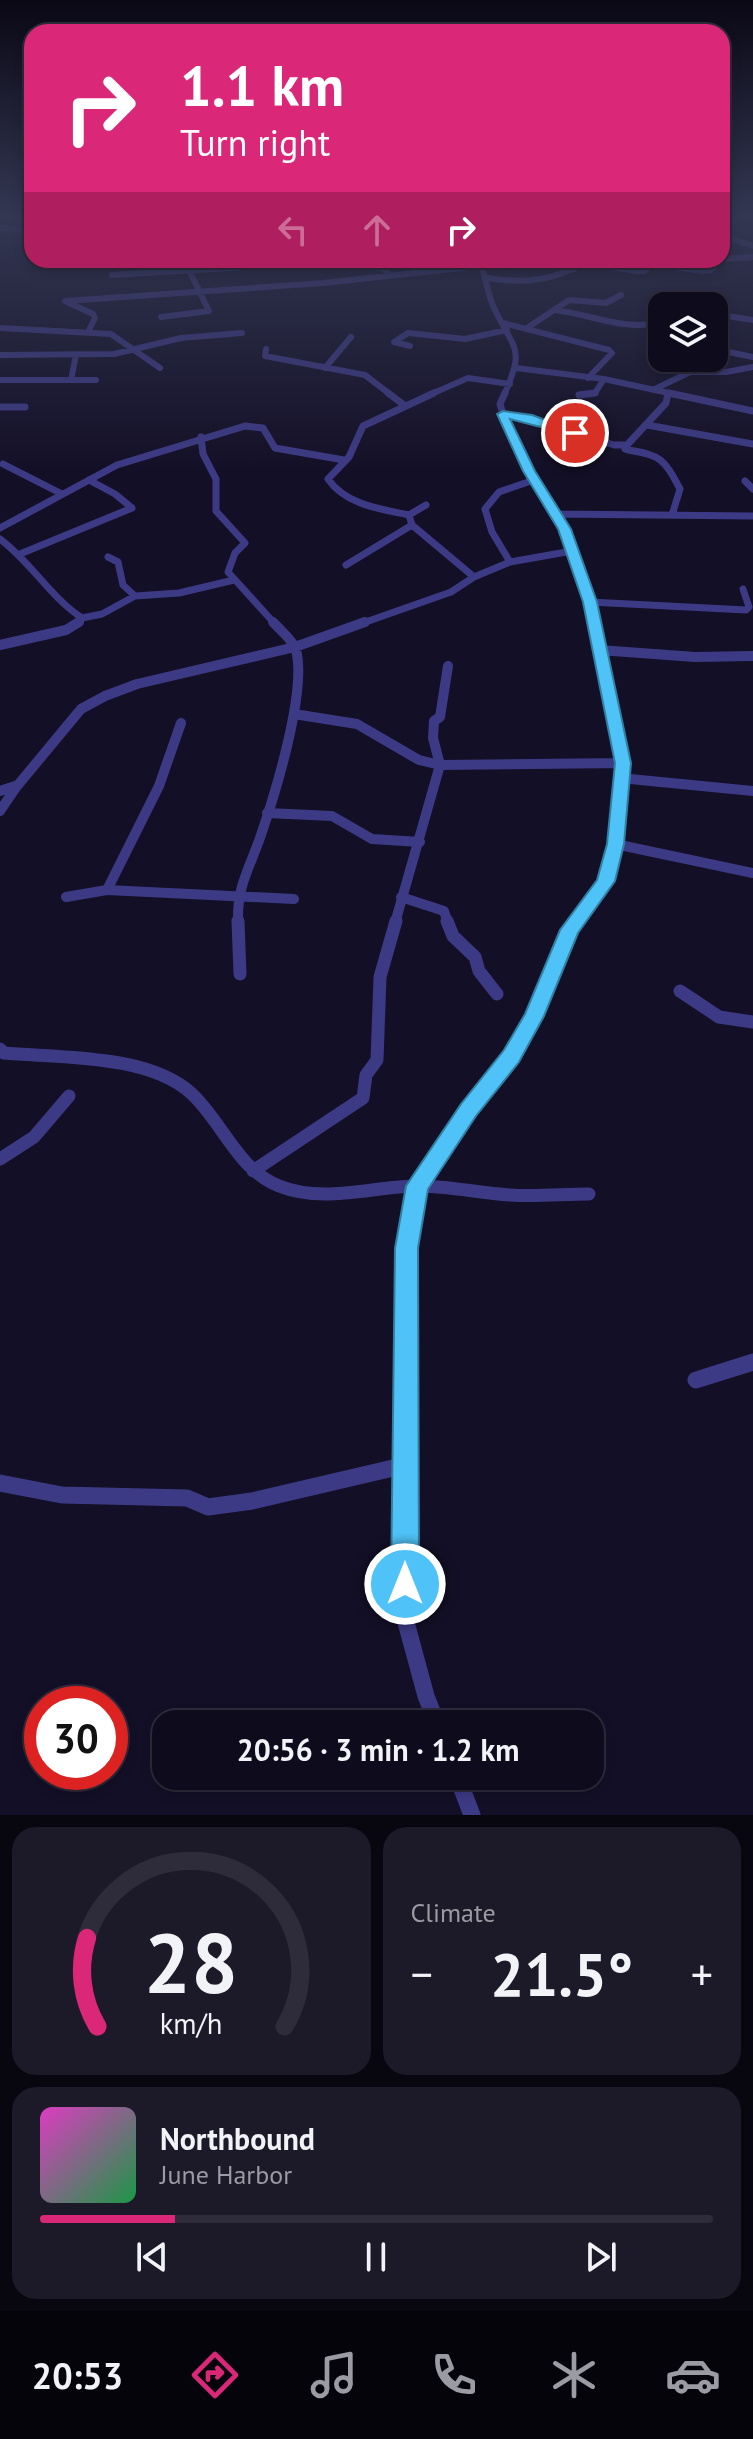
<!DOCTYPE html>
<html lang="en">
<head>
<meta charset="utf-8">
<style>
	body { margin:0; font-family:"PT Sans",sans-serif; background:#1c1929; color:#f1f3f6; height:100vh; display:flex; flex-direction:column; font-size:30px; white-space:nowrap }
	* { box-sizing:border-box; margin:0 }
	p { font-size:26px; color:#9b9ba3 }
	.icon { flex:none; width:44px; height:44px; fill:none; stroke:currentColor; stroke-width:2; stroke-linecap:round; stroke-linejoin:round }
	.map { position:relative; height:1815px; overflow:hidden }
	.panel { display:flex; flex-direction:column; gap:12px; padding:12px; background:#08060f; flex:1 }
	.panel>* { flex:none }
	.top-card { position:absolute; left:24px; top:24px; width:706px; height:244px; border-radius:24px; box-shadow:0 4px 12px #0003,0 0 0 2px #2e2b3b; background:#db2777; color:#fff; overflow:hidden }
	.tools { position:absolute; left:648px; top:292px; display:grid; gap:16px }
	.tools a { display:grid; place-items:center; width:80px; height:80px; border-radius:16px; background:#0e0b1c; box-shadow:0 4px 12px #0003,0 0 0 2px #2e2b3b; font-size:40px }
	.speed { position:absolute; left:24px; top:1686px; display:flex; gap:16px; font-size:40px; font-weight:700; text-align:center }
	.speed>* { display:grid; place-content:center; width:104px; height:104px; border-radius:50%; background:#0e0b1c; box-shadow:0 4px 12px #0003,0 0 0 2px #2e2b3b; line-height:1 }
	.speed .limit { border:12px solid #d22; background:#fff; color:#111 }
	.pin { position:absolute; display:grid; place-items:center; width:68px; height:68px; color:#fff; margin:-34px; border:4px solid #fff; border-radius:50%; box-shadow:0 2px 8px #0007 }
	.me { position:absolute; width:88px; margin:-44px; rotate:0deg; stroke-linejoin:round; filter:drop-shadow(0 0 6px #0008) }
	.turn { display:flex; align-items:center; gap:28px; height:168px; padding:0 24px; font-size:36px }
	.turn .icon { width:104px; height:104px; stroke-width:2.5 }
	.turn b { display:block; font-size:56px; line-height:68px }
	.lanes { display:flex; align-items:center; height:76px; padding:0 24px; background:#0003; justify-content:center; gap:40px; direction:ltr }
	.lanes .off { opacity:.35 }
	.big { font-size:60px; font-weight:600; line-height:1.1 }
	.panel .card { flex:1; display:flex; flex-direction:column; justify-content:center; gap:12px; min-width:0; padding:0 28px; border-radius:24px; background:#1c1929 }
	.panel .dial { align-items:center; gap:0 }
	.dial svg { height:208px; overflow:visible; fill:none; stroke:#2e2b3b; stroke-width:7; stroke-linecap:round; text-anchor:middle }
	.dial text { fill:#f1f3f6; stroke:none }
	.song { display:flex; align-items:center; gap:24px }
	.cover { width:96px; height:96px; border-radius:12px; background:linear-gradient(135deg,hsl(310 70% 55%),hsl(140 70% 35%)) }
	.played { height:8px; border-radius:4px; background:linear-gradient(90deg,#db2777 20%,#2e2b3b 20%) }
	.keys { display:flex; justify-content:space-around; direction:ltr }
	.heat { display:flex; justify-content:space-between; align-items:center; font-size:44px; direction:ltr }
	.panel .tiles { flex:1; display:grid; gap:12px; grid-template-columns:1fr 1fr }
	.card:last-child { grid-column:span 2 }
	.trip { position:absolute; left:152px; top:1710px; width:452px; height:80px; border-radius:24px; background:#0e0b1c; box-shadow:0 4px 12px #0003,0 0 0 2px #2e2b3b; font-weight:600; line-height:80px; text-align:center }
	.tab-bar { display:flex; height:128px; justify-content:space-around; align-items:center; background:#06040b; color:#9b9ba3 }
	.tab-bar .icon { width:56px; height:56px }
	.tab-bar .selected { color:#db2777 }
	.tab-bar b { font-size:36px; color:#f1f3f6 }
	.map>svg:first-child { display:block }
</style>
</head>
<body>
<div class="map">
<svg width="753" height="1815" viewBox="0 0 753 1815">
	<rect width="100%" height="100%" fill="#130f26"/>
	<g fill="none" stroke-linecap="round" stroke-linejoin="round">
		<path stroke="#3d3a85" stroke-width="6" d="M0,228L32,230
			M726,237L753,246
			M722,259L753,257
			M403,260L422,262
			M479,260C486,276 487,293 494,308C514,351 526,346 504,395
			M624,260L703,271L711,270L720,260
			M586,263L637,271H645L649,266
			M112,275L351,261L358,265L383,268L390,276
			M487,278C532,285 553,279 594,260
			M697,306L700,300
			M554,310C591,314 625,332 662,322
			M714,314L753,320
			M161,317L209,311L184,260
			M503,323L609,350L612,353L588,378
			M0,328L111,334L160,368
			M527,328L569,300L606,303L621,295
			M88,332L95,318L93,314L65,301L323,283L480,266
			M410,346L394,342L408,333L465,339L507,330
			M266,349L265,356L365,375L391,395
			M714,349L753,357
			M0,355L114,354L181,338L242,333
			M325,368L351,337
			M516,368L604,379L678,395
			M0,380H96
			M71,380L76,355
			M655,389L690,372H726L753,367
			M429,395L468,378L510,384
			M579,395L595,393L604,379"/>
		<path stroke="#3d3a85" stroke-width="7" d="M388,393L404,405
			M505,393L500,404L503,414L529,471L565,529L595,624
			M669,393L753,411
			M579,395L595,393
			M0,407H25
			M503,414L528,418L614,445H627L666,403L668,393
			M647,425L753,444
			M201,437L203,454L216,479V511L245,543L235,553L228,572L275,624
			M627,445L625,449L628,450C661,455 664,459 680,489L672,515
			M3,464L62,494
			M745,481L753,489
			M426,505L409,515C380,509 346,505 328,479L349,457L363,426L434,393
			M554,514L753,516
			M409,515L412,525L474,577
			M0,528L117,465L245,426L263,428L275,448L344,460
			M0,539C31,562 50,597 82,618L77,624
			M20,554L132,508L115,494L89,480
			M108,557L118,562L123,585L135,596
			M510,562L492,532L485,509L499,492L534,480
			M346,565L412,525
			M590,602L746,610L749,607L743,589
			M82,618L102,614L135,596L179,593L234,580
			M360,624L451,592L474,577L510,562L572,551"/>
		<path stroke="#3d3a85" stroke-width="10" d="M0,645L66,630L79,622
			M599,650L695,657L753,656
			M448,666L440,717L434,721L433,738L440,765L623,763
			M294,714L357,724L419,760L440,765L395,923
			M620,778L753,791
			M0,791L18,785L81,709L105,696L137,684L295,647L365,622
			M0,811L17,786
			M267,813L332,816L372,839L420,842
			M615,844L753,873
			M107,890L159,786L181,723
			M66,897L107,890L294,899
			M401,897L444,911L448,923
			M238,923C237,885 249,870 261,835C275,794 307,691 296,650C293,640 280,630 273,622
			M575,923L606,881L615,844L623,763L594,622"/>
		<path stroke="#3d3a85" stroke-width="13" d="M238,921L240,974
			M447,921L453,936L475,957L479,971L497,994
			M680,991L719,1017L753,1022
			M0,1049L4,1053C60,1058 149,1054 192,1094C223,1123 237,1169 279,1186C324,1204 373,1186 418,1186C449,1186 479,1193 510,1195C536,1197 563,1194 589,1194
			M0,1159L34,1137L69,1096
			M253,1171L363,1098L366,1075L377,1060L380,977L396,921
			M406,1311V1248L417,1186L511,1056L534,1016L569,930L576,921"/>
		<path stroke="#3d3a85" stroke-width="17" d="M406,1309L404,1615L426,1696L437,1724
			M696,1380L753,1362
			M0,1483L62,1495L187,1498L208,1507L252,1501L406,1465
			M457,1776L472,1815"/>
	</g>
	<linearGradient id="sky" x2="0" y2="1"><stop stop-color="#0a0815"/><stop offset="0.46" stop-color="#333752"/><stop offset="1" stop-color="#333752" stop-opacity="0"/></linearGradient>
	<rect width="753" height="472" fill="url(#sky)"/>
	<path fill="#4fc3f7" stroke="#337fa1" stroke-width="2" d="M503,411L532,415L581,433L575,436L510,419L535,471L571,529L597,602L631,763L624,844L615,881L578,933L544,1016L519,1062L476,1116L428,1189L418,1248L419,1584L414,1594L405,1598L395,1594L391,1584L395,1248L406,1186L461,1104L504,1050L525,1014L560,930L597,880L607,844L615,763L583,602L558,529L523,471L497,414Z"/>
</svg>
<div class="tools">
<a><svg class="icon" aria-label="layers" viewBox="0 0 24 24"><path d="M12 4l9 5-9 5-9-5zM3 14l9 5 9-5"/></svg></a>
</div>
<div class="speed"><div class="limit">30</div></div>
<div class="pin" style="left:575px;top:433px;background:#d93025"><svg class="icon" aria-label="arrive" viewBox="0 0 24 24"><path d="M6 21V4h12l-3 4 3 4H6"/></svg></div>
<svg class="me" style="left:405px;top:1584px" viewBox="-20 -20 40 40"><circle r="17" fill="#4fc3f7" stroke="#fff" stroke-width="3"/><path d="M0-11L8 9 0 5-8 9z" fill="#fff"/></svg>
<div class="trip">20:56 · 3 min · 1.2 km</div>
<div class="top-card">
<div class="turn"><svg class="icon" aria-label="right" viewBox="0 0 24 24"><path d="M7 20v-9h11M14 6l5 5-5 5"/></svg><div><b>1.1 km</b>Turn right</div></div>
<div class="lanes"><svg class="icon off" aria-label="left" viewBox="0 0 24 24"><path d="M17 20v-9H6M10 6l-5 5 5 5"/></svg><svg class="icon off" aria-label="ahead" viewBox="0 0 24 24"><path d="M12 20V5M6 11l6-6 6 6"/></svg><svg class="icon" aria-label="right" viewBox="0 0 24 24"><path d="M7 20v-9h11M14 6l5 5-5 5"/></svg></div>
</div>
</div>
<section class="panel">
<div class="tiles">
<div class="card dial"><svg viewBox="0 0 100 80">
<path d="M14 69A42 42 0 1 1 86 69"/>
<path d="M14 69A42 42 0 0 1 10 35" stroke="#db2777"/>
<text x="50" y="56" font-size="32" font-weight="700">28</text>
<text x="50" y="72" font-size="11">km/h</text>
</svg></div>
<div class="card"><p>Climate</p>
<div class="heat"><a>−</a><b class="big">21.5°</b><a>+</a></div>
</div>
<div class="card">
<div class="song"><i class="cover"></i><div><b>Northbound</b><p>June Harbor</p></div></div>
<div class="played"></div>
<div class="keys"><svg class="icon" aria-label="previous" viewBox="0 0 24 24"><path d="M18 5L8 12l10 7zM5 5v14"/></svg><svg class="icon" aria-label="pause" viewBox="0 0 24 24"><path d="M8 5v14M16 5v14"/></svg><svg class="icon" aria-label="next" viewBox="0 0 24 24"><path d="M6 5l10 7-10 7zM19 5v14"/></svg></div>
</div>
</div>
</section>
<nav class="tab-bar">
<b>20:53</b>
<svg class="icon selected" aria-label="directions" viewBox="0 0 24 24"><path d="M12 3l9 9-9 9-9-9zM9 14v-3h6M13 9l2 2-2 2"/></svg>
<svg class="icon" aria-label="music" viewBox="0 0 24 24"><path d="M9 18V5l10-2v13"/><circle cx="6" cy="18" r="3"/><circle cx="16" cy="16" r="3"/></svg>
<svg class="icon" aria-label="phone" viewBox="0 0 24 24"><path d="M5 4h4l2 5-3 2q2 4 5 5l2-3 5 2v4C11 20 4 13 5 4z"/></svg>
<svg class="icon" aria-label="climate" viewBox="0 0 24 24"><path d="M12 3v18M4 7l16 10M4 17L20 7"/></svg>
<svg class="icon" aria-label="car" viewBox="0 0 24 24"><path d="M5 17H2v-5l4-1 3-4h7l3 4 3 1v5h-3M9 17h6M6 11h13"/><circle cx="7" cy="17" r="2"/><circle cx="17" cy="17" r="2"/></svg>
</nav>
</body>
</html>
